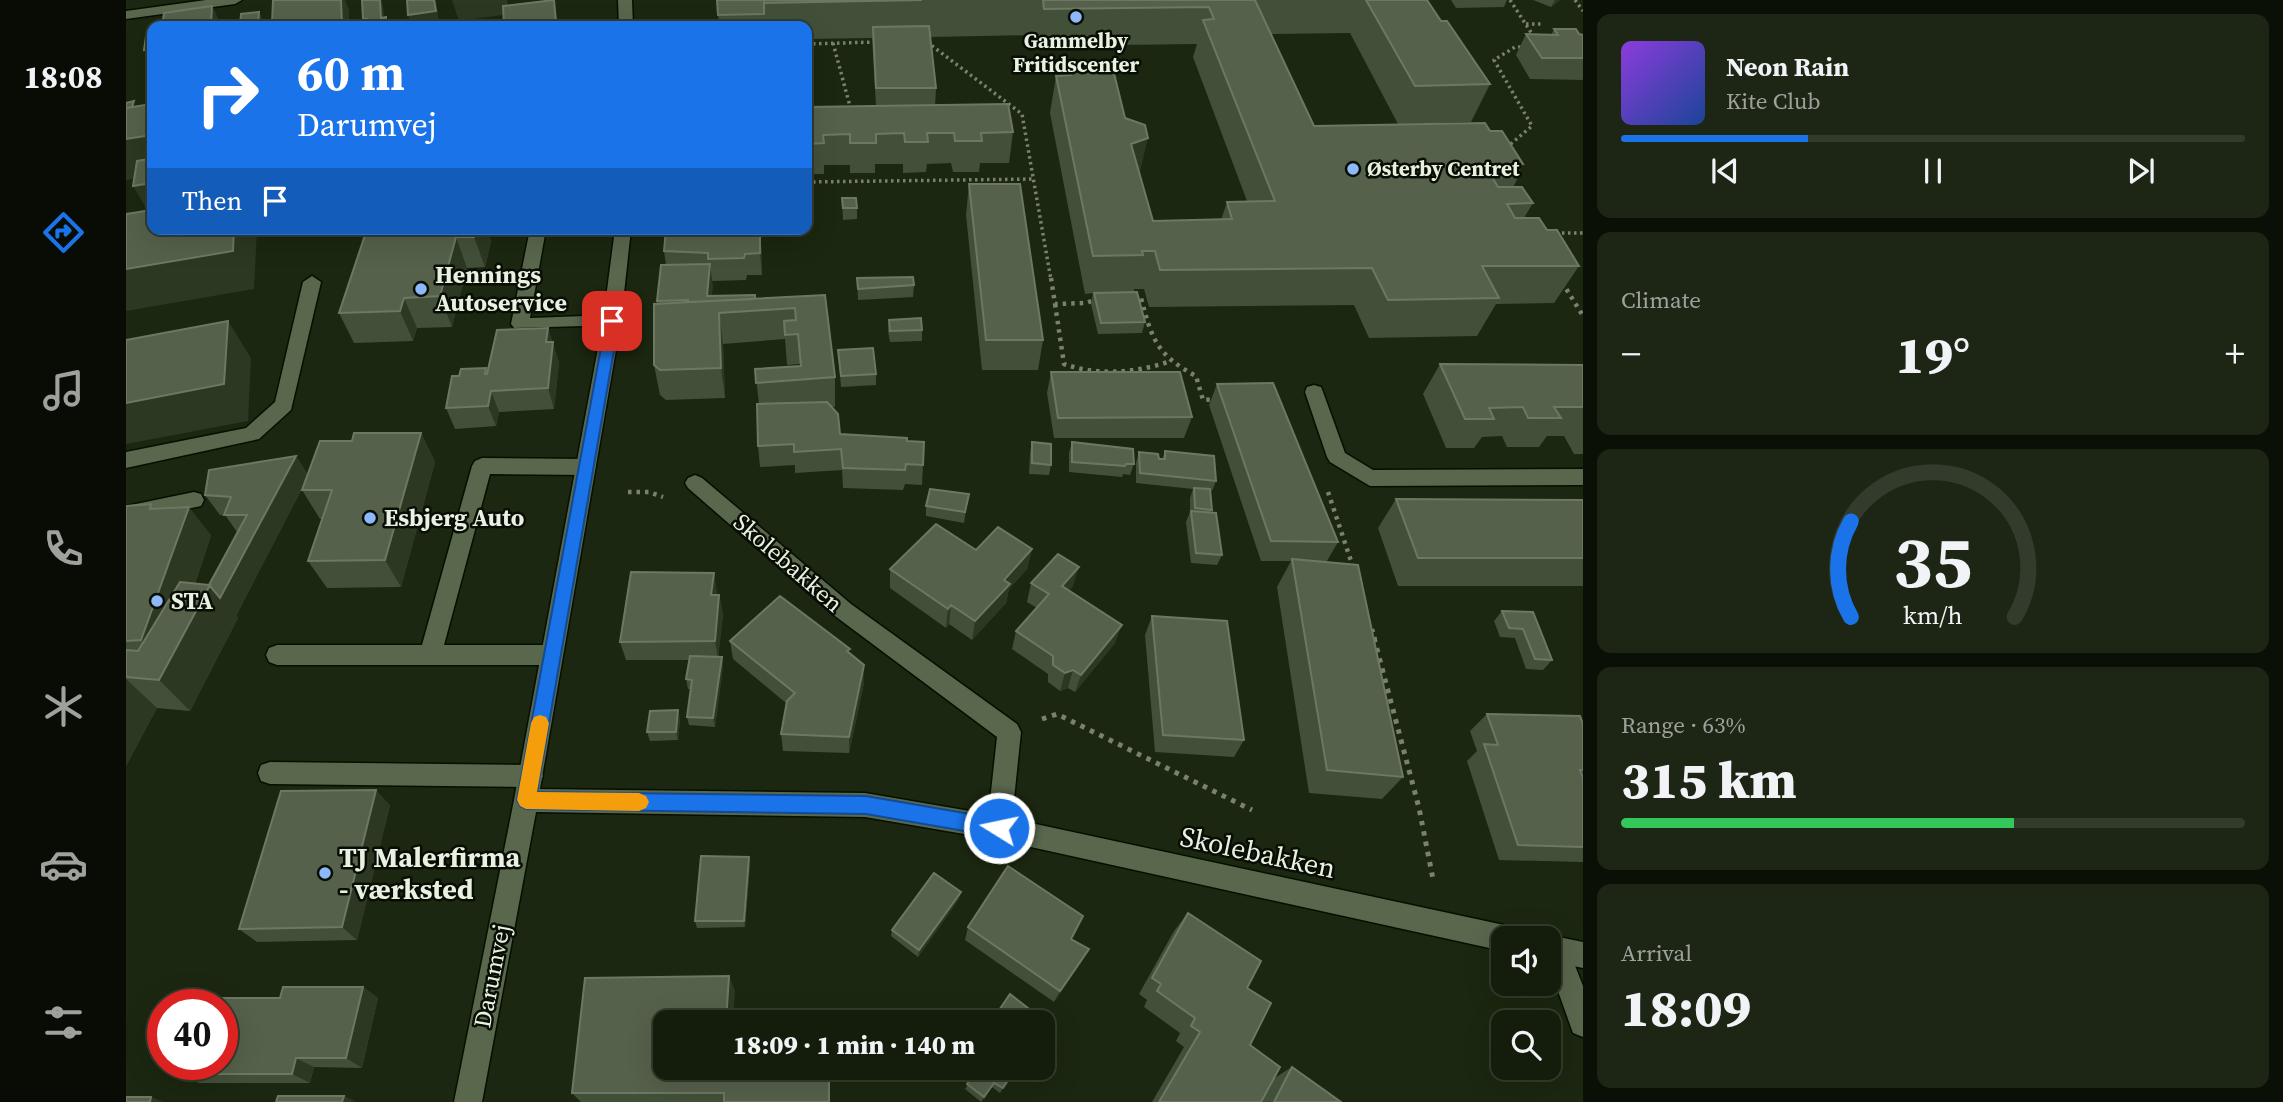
<!DOCTYPE html>
<html lang="en">
<head>
<meta charset="utf-8">
<style>
	body { margin:0; font-family:"Source Serif 4",serif; background:#1d2615; color:#f1f3f6; height:100vh; display:flex; flex-direction:column; font-size:26px; white-space:nowrap }
	* { box-sizing:border-box; margin:0 }
	p { font-size:23px; color:#9da29d }
	.icon { flex:none; width:38px; height:38px; fill:none; stroke:currentColor; stroke-width:2; stroke-linecap:round; stroke-linejoin:round }
	.map { position:relative; flex:1; overflow:hidden }
	.details { display:flex; flex-direction:column; gap:14px; padding:14px; background:#0b1007; width:700px }
	.details>* { flex:none }
	.hud { position:absolute; left:21px; top:21px; width:665px; height:214px; border-radius:14px; box-shadow:0 7px 28px #0002,0 0 0 2px #333b2d; background:#1a73e8; color:#fff; overflow:hidden }
	.controls { position:absolute; left:1365px; top:926px; display:grid; gap:14px }
	.controls a { display:grid; place-items:center; width:70px; height:70px; border-radius:14px; background:#141d0c; box-shadow:0 7px 28px #0002,0 0 0 2px #333b2d; font-size:35px }
	.speed { position:absolute; left:21px; top:989px; display:flex; gap:14px; font-size:35px; font-weight:700; text-align:center }
	.speed>* { display:grid; place-content:center; width:91px; height:91px; border-radius:50%; background:#141d0c; box-shadow:0 7px 28px #0002,0 0 0 2px #333b2d; line-height:1 }
	.speed .limit { border:10px solid #d22; background:#fff; color:#111 }
	.pin { position:absolute; display:grid; place-items:center; width:60px; height:60px; color:#fff; margin:-30px; border-radius:14px; box-shadow:0 4px 10px #0006 }
	.me { position:absolute; width:77px; margin:-38px; rotate:280deg; stroke-linejoin:round; filter:drop-shadow(0 0 5px #0008) }
	.turn { display:flex; align-items:center; gap:24px; height:147px; padding:0 35px; font-size:32px }
	.turn .icon { width:91px; height:91px; stroke-width:2.5 }
	.turn b { display:block; font-size:49px; line-height:60px }
	.then { display:flex; align-items:center; height:66px; padding:0 35px; background:#0003; gap:14px; font-size:26px }
	.big { font-size:52px; font-weight:800; line-height:1.1 }
	.details .tile { flex:1; display:flex; flex-direction:column; justify-content:center; gap:10px; min-width:0; padding:0 24px; border-radius:14px; background:#1d2615 }
	.details .dial { align-items:center; gap:0 }
	.dial svg { height:182px; overflow:visible; fill:none; stroke:#333b2d; stroke-width:7; stroke-linecap:round; text-anchor:middle }
	.dial text { fill:#f1f3f6; stroke:none }
	.song { display:flex; align-items:center; gap:21px }
	.cover { width:84px; height:84px; border-radius:10px; background:linear-gradient(135deg,hsl(270 70% 55%),hsl(220 70% 35%)) }
	.played { height:7px; border-radius:4px; background:linear-gradient(90deg,#1a73e8 30%,#333b2d 30%) }
	.keys { display:flex; justify-content:space-around; direction:ltr }
	.heat { display:flex; justify-content:space-between; align-items:center; font-size:38px; direction:ltr }
	.charge { height:10px; border-radius:5px; background:linear-gradient(90deg,#34c759 63%,#333b2d 0) }
	.trip { position:absolute; left:527px; top:1010px; width:402px; height:70px; border-radius:14px; background:#141d0c; box-shadow:0 7px 28px #0002,0 0 0 2px #333b2d; font-weight:800; line-height:70px; text-align:center }
	main { display:flex; flex:1; min-height:0 }
	.tabs { display:flex; flex-direction:column; width:126px; justify-content:space-around; align-items:center; background:#080c05; color:#9da29d }
	.tabs .icon { width:49px; height:49px }
	.tabs .on { color:#1a73e8 }
	.tabs b { font-size:32px; color:#f1f3f6 }
	.map>svg:first-child { display:block }
</style>
</head>
<body>
<main>
<nav class="tabs">
<b>18:08</b>
<svg class="icon on" aria-label="directions" viewBox="0 0 24 24"><path d="M12 3l9 9-9 9-9-9zM9 14v-3h6M13 9l2 2-2 2"/></svg>
<svg class="icon" aria-label="music" viewBox="0 0 24 24"><path d="M9 18V5l10-2v13"/><circle cx="6" cy="18" r="3"/><circle cx="16" cy="16" r="3"/></svg>
<svg class="icon" aria-label="phone" viewBox="0 0 24 24"><path d="M5 4h4l2 5-3 2q2 4 5 5l2-3 5 2v4C11 20 4 13 5 4z"/></svg>
<svg class="icon" aria-label="climate" viewBox="0 0 24 24"><path d="M12 3v18M4 7l16 10M4 17L20 7"/></svg>
<svg class="icon" aria-label="car" viewBox="0 0 24 24"><path d="M5 17H2v-5l4-1 3-4h7l3 4 3 1v5h-3M9 17h6M6 11h13"/><circle cx="7" cy="17" r="2"/><circle cx="17" cy="17" r="2"/></svg>
<svg class="icon" aria-label="filters" viewBox="0 0 24 24"><path d="M4 7h16M4 17h16"/><circle cx="9" cy="7" r="2"/><circle cx="15" cy="17" r="2"/></svg>
</nav>
<div class="map">
<svg width="1457" height="1102" viewBox="0 0 1457 1102">
	<rect width="100%" height="100%" fill="#1b2710"/>
	<g fill="none" stroke-linecap="round" stroke-linejoin="round">
		<g stroke="#060f00" stroke-width="3">
			<path id="lane" d="M404,229H420L404,318L486,315L495,321L492,325L388,328L385,324Z
				M186,276L195,282L165,410L133,439L0,468V452L120,428L149,402L177,282Z
				M1188,385L1195,387L1197,392L1219,453L1247,470L1457,469V485L1244,486L1204,462L1201,457L1179,392L1181,387Z
				M356,458L460,459L467,462L470,467L467,472L460,475L364,474L318,645H426L434,648L437,655L434,662L426,665H151L143,662L140,655L143,648L151,645H296L346,466L349,461Z
				M68,492L75,494L78,500L75,506L0,522V506Z
				M144,762L405,765L414,768L417,776L414,784L405,787L144,784L135,781L132,773L135,765Z"/>
		</g>
		<g stroke="#060f00" stroke-width="3">
			<path id="street" d="M80,0H116L109,4L0,19V11Z
				M569,475L576,478L725,604L891,724L895,732L885,828L882,836L873,840L864,836L861,828L871,737L709,616L562,488L559,483L562,478Z
				M1430,936L1439,940L1457,986V1037L1447,1033L1423,966V939Z"/>
		</g>
		<g stroke="#060f00" stroke-width="3">
			<path id="secondary" d="M492,0H506L507,26H493Z
				M489,229H505L495,321L414,789L739,793L873,816L1378,925L1387,929L1391,938H1377V951L873,840L739,817L410,812L356,1102H328L388,800L477,321Z
				M1423,935L1457,942V968L1423,961V938H1415Z"/>
		</g>
		<path stroke="#78826f" stroke-width="3.5" stroke-dasharray="2.5 3.5" stroke-linecap="butt" d="M1384,0L1408,37
			M1449,0L1457,11
			M1400,24H1417
			M801,42L896,114L925,280
			M707,43L725,110
			M681,44L750,42
			M1380,148L1406,126L1368,60L1389,47H1399
			M681,182L908,179
			M1430,233H1457"/>
		<path stroke="#78826f" stroke-width="4.5" stroke-dasharray="3.5 5" stroke-linecap="butt" d="M925,278L929,304L960,303L971,299
			M1436,282L1457,316
			M1007,298H1015C1026,340 1031,355 1070,376L1077,400L1091,399
			M929,304L938,364C972,376 1008,373 1042,362
			M502,492H523L537,497
			M1202,492L1228,570
			M1246,629L1249,640"/>
		<path stroke="#78826f" stroke-width="5" stroke-dasharray="4.5 6" stroke-linecap="butt" d="M1248,638L1293,808L1307,879
			M916,719L931,714L1126,810"/>
		<use href="#lane" fill="#59674d" fill-rule="evenodd"/>
		<use href="#street" fill="#59674d" fill-rule="evenodd"/>
		<use href="#secondary" fill="#59674d" fill-rule="evenodd"/>
	</g>
	<path fill="#435039" d="M591,0H1301L1315,21L1364,84L1345,122L1272,124L1224,33L1145,34L1188,126L1364,131L1397,164L1392,174L1393,176L1387,187L1407,203L1398,218L1421,230L1453,266L1428,303L1370,304L1351,336L1243,338L1228,305L1023,307L1018,289H1008V292L1019,322L1016,333L972,334L965,304L967,293L959,294L924,113L930,76L939,75L941,61L1013,173L1027,221L1095,220L1101,202L1121,201L1067,57L1071,44L913,46L911,35L804,37L810,88L809,106L887,132L883,163H854L853,172H827L825,163L801,164L800,172L777,173V164H749V173H724V165H698V174H681V107L750,106L746,38L681,39V26H593Z
		M1325,0H1381L1378,7L1330,8Z
		M1407,0H1434L1425,7Z
		M1428,29L1457,35V80L1404,79L1390,55L1400,34L1425,35Z
		M843,184L917,340L912,370H856L840,215Z
		M716,198L731,208V219L717,220Z
		M241,229H361L365,242L359,267L341,268L326,327L291,328L287,341L228,343L213,313Z
		M540,229H621L622,234H634L636,255V275H621L620,280L586,281V296L629,299L699,295L709,377V407H706L714,434L781,441L797,465L796,485L779,484L777,490L717,488L716,470L669,473V465L634,467L632,446L633,404L629,369L674,366V364L661,365L659,339L597,344L599,398L540,400L534,395L528,365L531,301L540,265L538,251Z
		M731,278L788,285L787,297L732,300Z
		M763,320L796,330V341L764,342L762,331Z
		M422,328L433,363L428,409L373,412L370,426L329,429L320,408L362,372Z
		M712,350L750,374V385L715,387Z
		M1314,364L1457,365V454H1448L1438,436H1421L1413,447H1381L1376,436L1356,437L1348,448H1320L1297,394Z
		M925,372L1066,417L1058,438H928L921,393Z
		M1091,384L1212,542L1201,561H1186L1277,777L1256,799L1183,793L1151,587L1165,561H1135L1083,405Z
		M295,433L309,462L275,587L201,588L182,561L196,519H194L176,490L178,484L110,616L112,618L64,711L31,708L0,766V506L29,509L85,535L69,584L83,585L111,532L99,515H94L79,495L170,456L182,475L226,441Z
		M906,442L925,465L923,475L903,474L904,453Z
		M946,442L1008,464L1004,475L997,474L996,477L943,472V453Z
		M1039,451L1090,481L1086,491H1085L1086,510L1084,513L1096,555L1091,565L1065,563L1060,522L1064,512V498L1067,489L1010,483V463L1013,452L1036,459Z
		M1270,499L1457,500V586H1272L1252,528Z
		M841,504L838,523L800,516V506Z
		M906,549L901,569L883,589L880,603L846,640L823,624L820,628L764,588V569L850,550Z
		M588,573L591,595H593L597,614L592,657H596L597,666L589,727L563,725L561,717L565,689H562L560,679L563,660H500L494,642Z
		M905,583L947,586L943,591L989,643L949,692L942,688L934,691L922,682V674L886,649L890,631L911,608L901,602Z
		M1376,611L1407,612L1426,660L1417,670L1400,669L1389,638L1374,637L1368,621Z
		M1026,616L1118,740L1108,757L1029,752L1019,635Z
		M604,641L724,653L738,665V683L723,753L657,751L655,734L660,703L607,659Z
		M1361,714L1457,724V862L1373,860L1341,761L1351,751L1344,731Z
		M554,719L552,740L524,741L521,732Z
		M264,805L231,940L131,942L113,929Z
		M624,864L619,927L571,928L569,921Z
		M833,899L792,957L765,936L766,930Z
		M1062,913L1121,988L1124,1045L1147,1079L1166,1067L1215,1102H1026L1058,1047L1050,1041L1054,1033L1018,1007L1021,1000L1013,994L1048,931Z
		M842,927L945,939L956,961L928,1002L839,940Z
		M603,976L609,992L539,1068H704V1102H455L446,1093Z
		M237,987L252,998L236,1068L188,1067L184,1083H73L51,1074L154,998Z
		M843,1068H890L874,1093L866,1087L855,1102L839,1089L849,1073Z"/>
	<path fill="#2c3821" d="M215,0H219L223,9V26H216Z
		M254,0H255L257,7L259,24L260,17L263,26H240L237,19L255,18Z
		M308,0H310L313,22L286,26L282,15Z
		M326,0H381L384,14L333,21Z
		M428,0L433,26H401Z
		M1429,0H1434L1425,7Z
		M86,6L96,26H85Z
		M133,12L138,23L137,26H132Z
		M167,21L169,26H147L146,24Z
		M26,49V65L18,50Z
		M26,135V176L0,180V139Z
		M1022,138L1013,176L1005,144Z
		M26,183V218L7,186Z
		M108,229H131L128,289L0,311V269Z
		M350,229H361L365,242L359,267L348,237Z
		M634,234L636,255V275L634,253Z
		M330,237L341,268L326,327L314,296Z
		M584,264L587,286L585,305L581,296Z
		M278,298L291,328L287,341L274,311Z
		M593,313L597,344L599,398L595,368Z
		M102,321L125,358L122,421L0,444V403Z
		M422,328L433,363L428,409L422,388L420,342Z
		M360,368L368,389L365,391L373,412L370,426L362,406L359,374Z
		M295,433L309,462L275,587L259,560Z
		M170,456L183,476L110,616L112,618L64,711L33,680L41,666L15,640L63,507L85,535L42,664L84,585Z
		M906,549L901,569L883,589L880,603L846,640L849,621L878,580Z
		M953,567L947,586L931,605L936,586Z
		M588,573L591,592L589,614L585,595Z
		M593,595L597,614L592,659L589,641Z
		M825,605L823,624L820,628L822,609Z
		M996,625L989,643L949,692L955,675Z
		M596,657L597,666L589,727L587,718Z
		M738,665V683L723,753V737Z
		M947,670L942,688L934,691L939,673Z
		M0,679L31,708L0,766Z
		M552,710L554,719L552,740L550,732Z
		M250,790L264,805L231,940L216,927Z
		M623,857L624,864L619,927L618,921Z
		M835,892L833,899L792,957L793,950Z
		M963,949L956,961L928,1002L934,991Z
		M603,976L609,992L607,1022H600Z
		M237,987L252,998L236,1068L220,1058Z
		M170,1058L188,1067L184,1083L166,1074Z
		M703,1068H704V1102H703Z
		M218,1096L230,1102H216Z
		M25,1097L38,1102H24Z"/>
	<path fill="#55614b" stroke="#6c7863" stroke-width="2" d="M147,0H215L216,26H167V21L146,24Z
		M236,0H254L255,18L260,17V24L242,26L241,19H237Z
		M281,0H308L310,11L282,15Z
		M428,0L430,23L401,26H378L377,6Z
		M591,0H638V14L592,15Z
		M638,0H796L638,3Z
		M917,0H1129L1188,126L1359,123L1364,131H1376L1397,164L1386,165L1393,176L1366,177L1372,187H1396L1407,203L1381,204L1389,218H1413L1421,230H1431L1453,266H1356L1373,298L1262,300L1246,268L1034,270L1029,251H1016L1017,255L967,256L930,76L945,75L941,61H985L999,118L1019,125L1022,138L1005,144L1027,221L1106,219L1101,202L1149,201L1077,20L1088,19L1083,7L918,9Z
		M1240,0H1301L1315,21H1321L1364,84L1289,86Z
		M86,6L85,26H36L38,13Z
		M133,12L132,26H114L115,14Z
		M803,26L810,88H750L747,27Z
		M1428,29H1450L1453,34L1457,35V58H1416L1400,34L1432,35Z
		M20,36H26V49L18,50Z
		M8,101L6,107L0,108V103Z
		M26,104V135L0,139V108Z
		M882,104L887,132L855,133L856,141H829L828,133H801L802,142H779L778,133L750,134V143H724V134L697,135L698,143L681,144V107Z
		M26,147V183L7,186L11,161L24,159Z
		M843,184H894L917,340H860Z
		M716,198H730L731,208H717Z
		M26,210V229H108L107,251L0,269V214Z
		M241,229H350L348,237H330L314,296L278,298L274,311L213,313Z
		M540,229H585V235L634,234V253L619,254L618,258L582,259V253L538,251Z
		M584,264L581,296L629,295V299L562,302V300L531,301L535,265Z
		M787,277L788,285L732,289L731,278Z
		M1011,292L1019,322L975,323L968,293Z
		M699,295L709,377L630,383L629,369L675,366L672,334L659,335L658,321L670,320L669,308L593,313L595,368L534,370L528,365V304Z
		M795,318L796,330L764,331L763,320Z
		M102,321L98,384L0,403V340Z
		M422,328L420,342H427L422,388L365,391L362,406L320,408L326,376H333L335,369L360,368L359,374H361L371,330Z
		M747,348L750,374L715,376L712,350Z
		M1314,364L1457,365V407H1428L1435,418H1402L1397,407L1363,408L1368,419H1339Z
		M925,372H1054L1066,417L932,418Z
		M1147,383L1212,542L1145,541L1091,384Z
		M701,402L712,414L714,434L781,438V441L798,442L797,465L780,464L779,470L717,468L715,449L668,452V444L632,446L631,404Z
		M228,433H295L259,560L182,561L206,490H176L194,441H226Z
		M906,442L925,444V465L906,463Z
		M946,442L1007,449L1008,464H1000L999,466L946,462Z
		M1039,451L1088,456L1090,481L1014,473L1013,452L1032,454L1033,459H1039Z
		M170,456L94,598L83,585L121,515H98L105,497L79,495L83,470Z
		M1068,488L1084,489L1086,510L1069,508Z
		M804,489L843,494L839,512L800,506Z
		M1270,499L1457,500V558H1292Z
		M25,504L24,509L63,507L15,640L0,641V506Z
		M1065,511L1090,513L1096,555L1070,553Z
		M810,524L850,550L872,527L906,549L878,580L884,584L849,621L825,605L822,609L764,569Z
		M932,554L953,567L936,586L996,625L955,675L947,670L939,673L927,665V656L890,631L923,594L905,583Z
		M1166,559L1232,565L1277,777L1201,770Z
		M505,572L588,573L585,595H593L589,641L494,642Z
		M54,582L84,585L33,680L0,677V650L12,651Z
		M654,596L724,649L721,651L738,665L723,737L655,734L661,701L669,693L604,641Z
		M1376,611L1407,612L1426,660L1409,659L1397,629L1383,628Z
		M1026,616L1101,621L1118,740L1037,735Z
		M564,656L596,657L587,718L561,717L566,680L560,679Z
		M552,710L550,732H521L524,711Z
		M1361,714L1454,716L1457,724V770H1454L1457,778V847L1392,845L1358,744L1372,745Z
		M250,790L216,927L113,929L155,791Z
		M575,856L623,857L618,921H569Z
		M882,866L957,916L945,939L963,949L934,991L842,927Z
		M808,873L835,892L793,950L766,930Z
		M1062,913L1135,961L1121,988L1145,1003L1124,1045L1154,1067L1135,1102H1033L1074,1032L1065,1026L1069,1018L1031,991L1035,984L1026,978Z
		M603,976L600,1022H539V1068H703V1102H598V1093H446L459,978Z
		M157,987H237L220,1058H170L166,1074H51L54,1064H96V1004H74L76,998H154Z
		M884,994L920,1022L917,1026V1022H865Z
		M1166,1067L1215,1102H1148Z
		M850,1068H890L877,1088L868,1083L858,1097L841,1084L851,1069Z
		M152,1096H218L216,1102H150Z
		M0,1097H25L24,1102H0Z"/>
	<path fill="#1a73e8" stroke="#114b97" stroke-width="2" d="M486,316L493,321L411,792L740,796L873,819L879,822L882,828L879,835L873,837L740,814L400,809L394,806L391,800L480,321Z"/>
	<path fill="#f59e0b" d="M414,715L420,717L423,723L411,792L513,793L520,796L523,802L520,808L513,811L400,809L394,806L391,800L405,723L408,717Z"/>
	<g fill="#8db9fc" stroke="#090e05" stroke-width="2.5">
		<circle cx="950" cy="17" r="7"/>
		<circle cx="1227" cy="169" r="7"/>
		<circle cx="295" cy="289" r="7"/>
		<circle cx="244" cy="518" r="7"/>
		<circle cx="31" cy="601" r="7"/>
		<circle cx="199" cy="873" r="7"/>
	</g>
	<g text-anchor="middle" stroke-width="5" stroke-linejoin="round" paint-order="stroke">
		<g font-size="21" font-weight="bold" fill="#e9f1e2" stroke="#090e05">
			<text x="950" y="48">Gammelby<tspan x="950" dy="24">Fritidscenter</tspan></text>
			<text x="1241" y="176" text-anchor="start">Østerby Centret</text>
		</g>
		<g font-size="24" font-weight="bold" fill="#e9f1e2" stroke="#090e05" text-anchor="start">
			<text x="309" y="283">Hennings<tspan x="309" dy="28">Autoservice</tspan></text>
			<text x="258" y="526">Esbjerg Auto</text>
			<text x="45" y="609">STA</text>
		</g>
		<g font-size="24" fill="#e9f1e2" stroke="#090e05">
			<text transform="translate(662 563) rotate(41)" y="8">Skolebakken</text>
			<text transform="translate(366 976) rotate(-79)" y="8">Darumvej</text>
		</g>
		<g font-size="28" fill="#e9f1e2" stroke="#090e05">
			<text transform="translate(1132 852) rotate(12)" y="10">Skolebakken</text>
		</g>
		<g font-size="28" font-weight="bold" fill="#e9f1e2" stroke="#090e05" text-anchor="start">
			<text x="213" y="867">TJ Malerfirma<tspan x="213" dy="32">- værksted</tspan></text>
		</g>
	</g>
</svg>
<div class="controls">
<a><svg class="icon" aria-label="sound" viewBox="0 0 24 24"><path d="M4 9h4l5-4v14l-5-4H4zM17 9q2 3 0 6"/></svg></a>
<a><svg class="icon" aria-label="search" viewBox="0 0 24 24"><circle cx="10" cy="10" r="6"/><path d="M15 15l6 6"/></svg></a>
</div>
<div class="speed"><div class="limit">40</div></div>
<div class="pin" style="left:486px;top:321px;background:#d93025"><svg class="icon" aria-label="arrive" viewBox="0 0 24 24"><path d="M6 21V4h12l-3 4 3 4H6"/></svg></div>
<svg class="me" style="left:873px;top:828px" viewBox="-20 -20 40 40"><circle r="17" fill="#1a73e8" stroke="#fff" stroke-width="3"/><path d="M0-11L8 9 0 5-8 9z" fill="#fff"/></svg>
<div class="trip">18:09 · 1 min · 140 m</div>
<div class="hud">
<div class="turn"><svg class="icon" aria-label="right" viewBox="0 0 24 24"><path d="M7 20v-9h11M14 6l5 5-5 5"/></svg><div><b>60 m</b>Darumvej</div></div>
<div class="then">Then<svg class="icon" aria-label="arrive" viewBox="0 0 24 24"><path d="M6 21V4h12l-3 4 3 4H6"/></svg></div>
</div>
</div>
<section class="details">
<div class="tile">
<div class="song"><i class="cover"></i><div><b>Neon Rain</b><p>Kite Club</p></div></div>
<div class="played"></div>
<div class="keys"><svg class="icon" aria-label="previous" viewBox="0 0 24 24"><path d="M18 5L8 12l10 7zM5 5v14"/></svg><svg class="icon" aria-label="pause" viewBox="0 0 24 24"><path d="M8 5v14M16 5v14"/></svg><svg class="icon" aria-label="next" viewBox="0 0 24 24"><path d="M6 5l10 7-10 7zM19 5v14"/></svg></div>
</div>
<div class="tile"><p>Climate</p>
<div class="heat"><a>−</a><b class="big">19°</b><a>+</a></div>
</div>
<div class="tile dial"><svg viewBox="0 0 100 80">
<path d="M14 69A42 42 0 1 1 86 69"/>
<path d="M14 69A42 42 0 0 1 14 27" stroke="#1a73e8"/>
<text x="50" y="56" font-size="32" font-weight="700">35</text>
<text x="50" y="72" font-size="11">km/h</text>
</svg></div>
<div class="tile"><p>Range · 63%</p><b class="big">315 km</b><div class="charge"></div></div>
<div class="tile"><p>Arrival</p><b class="big">18:09</b></div>
</section>
</main>
</body>
</html>
